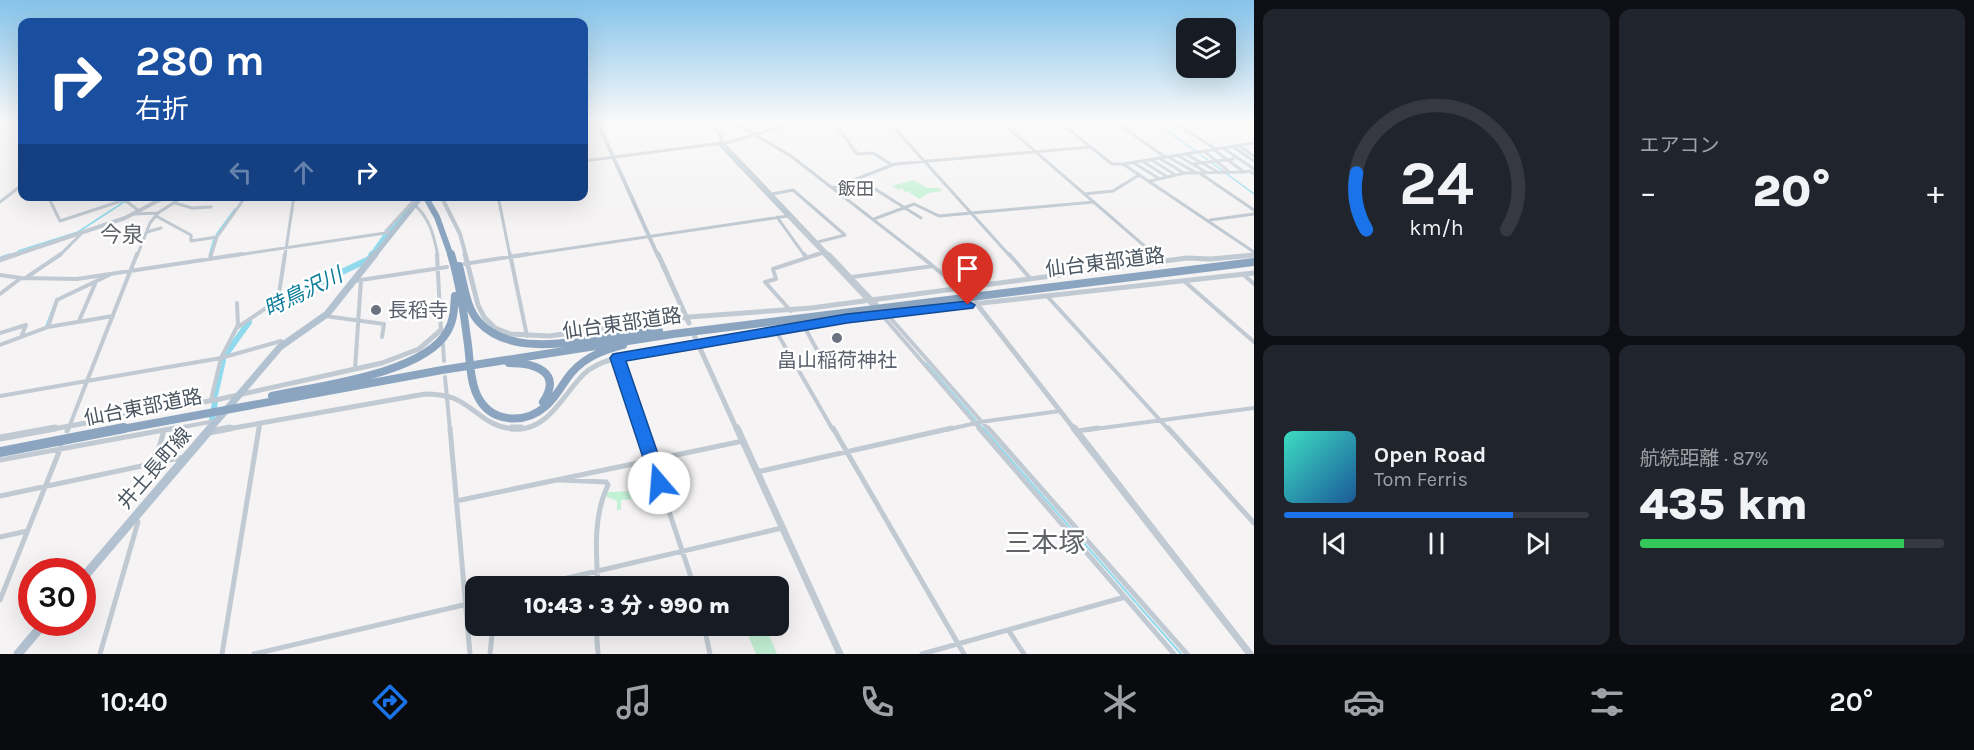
<!DOCTYPE html>
<html lang="ja">
<head>
<meta charset="utf-8">
<style>
	body { margin:0; font-family:Karla,"Noto Sans JP",sans-serif; background:#20242c; color:#f1f3f6; height:100vh; display:flex; flex-direction:column; font-size:22px; white-space:nowrap }
	* { box-sizing:border-box; margin:0 }
	p { font-size:20px; color:#9ea1a6 }
	.icon { flex:none; width:33px; height:33px; fill:none; stroke:currentColor; stroke-width:2; stroke-linecap:round; stroke-linejoin:round }
	.map { position:relative; flex:1; overflow:hidden }
	.details { display:flex; flex-direction:column; gap:9px; padding:9px; background:#0d0f14; width:720px }
	.details>* { flex:none }
	.top-card { position:absolute; left:18px; top:18px; width:570px; height:183px; border-radius:12px; box-shadow:0 6px 24px #0002; background:#1a4fa0; color:#fff; overflow:hidden }
	.fabs { position:absolute; left:1176px; top:18px; display:grid; gap:12px }
	.fabs a { display:grid; place-items:center; width:60px; height:60px; border-radius:12px; background:#171b24; box-shadow:0 6px 24px #0002; font-size:30px }
	.speed { position:absolute; left:18px; top:558px; display:flex; gap:12px; font-size:30px; font-weight:700; text-align:center }
	.speed>* { display:grid; place-content:center; width:78px; height:78px; border-radius:50%; background:#171b24; box-shadow:0 6px 24px #0002; line-height:1 }
	.speed .limit { border:9px solid #d22; background:#fff; color:#111 }
	.pin { position:absolute; display:grid; place-items:center; width:51px; height:51px; color:#fff; margin:-62px -26px; border-radius:50% 50% 50% 0; rotate:-45deg; box-shadow:0 0 6px #0007 }
	.pin .icon { rotate:45deg }
	.me { position:absolute; width:66px; margin:-33px; rotate:342deg; stroke-linejoin:round; filter:drop-shadow(0 0 4px #0008) }
	.turn { display:flex; align-items:center; gap:21px; height:126px; padding:0 18px; font-size:27px }
	.turn .icon { width:78px; height:78px; stroke-width:2.5 }
	.turn b { display:block; font-size:42px; line-height:51px }
	.lanes { display:flex; align-items:center; height:57px; padding:0 18px; background:#0003; justify-content:center; gap:30px; direction:ltr }
	.lanes .off { opacity:.35 }
	.big { font-size:45px; font-weight:800; line-height:1.1 }
	.details .tile { flex:1; display:flex; flex-direction:column; justify-content:center; gap:9px; min-width:0; padding:0 21px; border-radius:12px; background:#20242c }
	.details .dial { align-items:center; gap:0 }
	.dial svg { height:156px; overflow:visible; fill:none; stroke:#363941; stroke-width:7; stroke-linecap:round; text-anchor:middle }
	.dial text { fill:#f1f3f6; stroke:none }
	.song { display:flex; align-items:center; gap:18px }
	.cover { width:72px; height:72px; border-radius:9px; background:linear-gradient(135deg,hsl(170 70% 55%),hsl(210 70% 35%)) }
	.played { height:6px; border-radius:3px; background:linear-gradient(90deg,#1a73e8 75%,#363941 75%) }
	.keys { display:flex; justify-content:space-around; direction:ltr }
	.heat { display:flex; justify-content:space-between; align-items:center; font-size:33px; direction:ltr }
	.charge { height:9px; border-radius:4px; background:linear-gradient(90deg,#34c759 87%,#363941 0) }
	.details .tiles { flex:1; display:grid; gap:9px; grid-template-columns:repeat(2,1fr) }
	.trip { position:absolute; left:465px; top:576px; width:324px; height:60px; border-radius:12px; background:#171b24; box-shadow:0 6px 24px #0002; font-weight:800; line-height:60px; text-align:center }
	.menu { display:flex; height:96px; justify-content:space-around; align-items:center; background:#090b0e; color:#9ea1a6 }
	.menu .icon { width:42px; height:42px }
	.menu .current { color:#1a73e8 }
	.menu b { font-size:27px; color:#f1f3f6 }
	main { display:flex; flex:1; min-height:0 }
	.map>svg:first-child { display:block }
</style>
</head>
<body>
<main>
<div class="map">
<svg width="1254" height="654" viewBox="0 0 1254 654">
	<rect width="100%" height="100%" fill="#f5f3f3"/>
	<path fill="#c3f1d5" d="M913,180L928,188H939L942,191L929,193L919,199L908,191L905,192L902,188L899,190L892,186Z
		M641,491L646,493L645,504L638,499L621,500V509L617,511V501L605,496L607,492Z
		M744,626H765L777,654H756Z"/>
	<g fill="none" stroke-linecap="round" stroke-linejoin="round">
		<path stroke="#90daee" stroke-width="1.5" d="M779,121H803
			M1153,121L1208,160
			M722,144L789,215
			M1212,163L1254,194
			M216,235L235,209
			M18,251L78,232L124,202
			M210,253L214,239
			M1,257L10,254
			M46,326L56,300
			M926,363L976,420
			M979,424L984,430"/>
		<path stroke="#90daee" stroke-width="2" d="M983,428L1181,654"/>
		<path stroke="#90daee" stroke-width="4.5" d="M390,230L412,204
			M371,256L387,233"/>
		<path stroke="#90daee" stroke-width="6" d="M271,306L369,259L372,254
			M224,357L249,322
			M215,395L223,360
			M212,419L215,402"/>
		<path stroke="#c1cad2" stroke-width="3" d="M710,121L722,138L719,144L826,256
			M731,121L791,156L920,256
			M833,121L857,154L873,153L892,165
			M888,121L1010,256
			M1000,121L1156,256
			M1058,121L1112,164H1123
			M1114,121L1165,157
			M1172,121L1214,148
			M1250,121L1254,123
			M723,143L830,256
			M1254,143L1123,164L1254,252
			M1238,145L1254,156
			M1232,146L1254,161
			M1223,148L1254,169
			M1213,149L1244,172L1250,171L1254,174
			M1204,151L1228,171
			M1186,154L1218,172
			M1177,155L1206,172
			M1168,157L1195,172
			M1159,158L1184,173
			M1150,159L1174,174
			M584,161L730,142L788,125L828,121
			M1142,161L1166,176
			M1134,163L1158,178
			M1192,164L1233,159
			M1201,174L1254,210
			M859,179L921,218
			M1150,181L1185,173L1244,172
			M833,188L895,164L1091,147
			M772,194L793,190L845,235L818,242
			M1084,194L1113,191L1139,175
			M48,196L60,221L124,200
			M120,196L139,211
			M498,196L510,256
			M184,197H204
			M0,202L22,185
			M126,202L135,196
			M175,203L192,208L211,207
			M415,205C430,219 434,236 438,256
			M158,213L184,196
			M134,214L158,213L150,223L137,256
			M156,216L191,235V241L217,237
			M777,217L805,256
			M874,219L914,204L939,216L1094,202
			M1210,220L1254,214
			M386,231L416,198
			M147,232L161,228
			M59,256L82,233
			M211,256L217,237L246,196
			M231,256L392,232
			M285,256L294,196
			M518,256L788,216
			M814,256L823,253"/>
		<path stroke="#c1cad2" stroke-width="4" d="M437,254L441,331
			M510,254L527,336
			M804,254L807,258
			M824,254L876,309
			M829,254L880,308
			M918,254L963,291
			M1009,254L1030,278
			M1154,254L1162,261
			M210,259L211,254
			M464,264L528,254
			M0,275L21,278L0,294
			M1244,275L1254,284
			M27,277L61,254
			M852,277L933,266
			M21,278L77,279L242,254
			M354,281L447,267
			M1184,281L1254,342
			M1047,296L1169,430
			M791,311L765,282L776,279L773,269L818,254
			M886,313L989,430
			M881,314L981,430
			M325,316L384,324L382,337
			M79,321L95,284
			M804,326L824,363
			M48,327L57,300L111,274
			M238,327L278,300L285,254
			M776,331L833,430
			M0,333L26,325L21,337
			M443,344L444,361
			M0,345L48,327L113,316
			M221,358L281,341L285,343
			M221,358L238,325L237,303
			M618,358L642,430
			M355,369L361,280
			M445,377L450,430
			M0,396L87,381L137,254
			M68,430L87,381L221,358L211,400
			M167,430L215,421
			M259,430L260,424
			M946,430L980,422L1060,411
			M1087,430L1254,408"/>
		<path stroke="#c1cad2" stroke-width="5" d="M450,428L470,654
			M641,428L694,586
			M833,428L964,654
			M979,428L1174,654
			M988,428L1187,654
			M1168,428L1254,523
			M67,431L68,428
			M1077,431L1098,428
			M0,460L175,428
			M155,463L164,430
			M757,472L952,428
			M560,480L606,482L608,485C593,516 596,552 598,586
			M0,496L184,457
			M456,501L743,441
			M0,537L27,531
			M533,586L782,528
			M0,600L61,447
			M596,626L598,654
			M704,626L710,654
			M1009,631L1024,654
			M100,654L138,522L135,519
			M222,654L259,428
			M254,654L476,602
			M490,654L493,626
			M922,654L1125,597"/>
		<path stroke="#c1cad2" stroke-width="4" d="M597,121L658,256
			M441,196L460,234L466,256
			M12,256L125,218L167,196
			M1244,256L1254,255"/>
		<path stroke="#c1cad2" stroke-width="5" d="M465,254L478,305L484,317L495,328L510,334L549,336L689,317L811,308L1187,258L1211,259L1254,255
			M658,254L689,323
			M0,260L17,254
			M976,303L1075,430
			M694,335L737,430
			M47,430L220,399L382,363L419,349L441,330
			M222,430L425,394C434,394 444,395 453,398C476,407 485,427 514,429C549,431 563,394 584,374C592,366 603,362 613,359L847,318L1254,273"/>
		<path stroke="#c1cad2" stroke-width="7" d="M512,428H521
			M737,428L840,654
			M1074,428L1250,654
			M209,432L230,428
			M0,438L55,428"/>
		<path stroke="#b3c2d1" stroke-width="5" d="M374,256L422,196"/>
		<path stroke="#b3c2d1" stroke-width="7" d="M209,430L280,347L327,314L375,254"/>
		<path stroke="#b3c2d1" stroke-width="9" d="M82,579L211,428
			M18,654L45,622"/>
		<path stroke="#8ba5c1" stroke-width="6" d="M425,196L437,217L451,256"/>
		<path stroke="#8ba5c1" stroke-width="8" d="M451,254C460,284 464,315 468,345C470,361 470,380 477,395C490,423 524,425 546,406C554,399 560,389 566,380C580,359 600,351 623,345
			M459,266C464,284 466,308 479,322C520,366 607,331 659,331
			M509,363C535,363 563,372 543,402
			M272,396C317,386 423,374 447,332C454,321 454,309 455,296
			M117,430L442,370L673,334L1254,262"/>
		<path stroke="#8ba5c1" stroke-width="10" d="M0,452L124,428"/>
	</g>
	<linearGradient id="sky" x2="0" y2="1"><stop stop-color="#85c3ea"/><stop offset="0.57" stop-color="#fafafa"/><stop offset="1" stop-color="#fafafa" stop-opacity="0"/></linearGradient>
	<rect width="1254" height="213" fill="url(#sky)"/>
	<path fill="#1a73e8" stroke="#114b97" stroke-width="1.5" d="M968,301L975,305L973,308L847,323L626,361L668,483L665,488L659,490L653,488L610,358L613,354L847,314Z"/>
	<g fill="#6b7280" stroke="#fff" stroke-width="2">
		<circle cx="376" cy="310" r="6"/>
		<circle cx="837" cy="338" r="6"/>
	</g>
	<g text-anchor="middle" stroke-width="5" stroke-linejoin="round" paint-order="stroke">
		<g font-size="18" fill="#5f6368" stroke="#fff">
			<text x="856" y="195">飯田</text>
		</g>
		<g font-size="20" fill="#4a5661" stroke="#fff">
			<text transform="translate(1105 262) rotate(-7)" y="7">仙台東部道路</text>
			<text transform="translate(622 323) rotate(-8)" y="7">仙台東部道路</text>
			<text transform="translate(143 407) rotate(-11)" y="7">仙台東部道路</text>
			<text transform="translate(154 468) rotate(-49)" y="7">井土長町線</text>
		</g>
		<g font-size="20" fill="#5b616d" stroke="#fff" text-anchor="start">
			<text x="388" y="317">長稻寺</text>
			<text x="837" y="367" text-anchor="middle">畠山稲荷神社</text>
		</g>
		<g font-size="21" font-style="italic" fill="#0c7c9b" stroke="#fff">
			<text transform="translate(303 292) rotate(-26)" y="7">時鳥沢川</text>
		</g>
		<g font-size="22" fill="#5f6368" stroke="#fff">
			<text x="122" y="242">今泉</text>
		</g>
		<g font-size="27" fill="#5f6368" stroke="#fff">
			<text x="1045" y="552">三本塚</text>
		</g>
	</g>
</svg>
<div class="fabs">
<a><svg class="icon" aria-label="layers" viewBox="0 0 24 24"><path d="M12 4l9 5-9 5-9-5zM3 14l9 5 9-5"/></svg></a>
</div>
<div class="speed"><div class="limit">30</div></div>
<div class="pin" style="left:968px;top:305px;background:#d93025"><svg class="icon" aria-label="arrive" viewBox="0 0 24 24"><path d="M6 21V4h12l-3 4 3 4H6"/></svg></div>
<svg class="me" style="left:659px;top:483px" viewBox="-20 -20 40 40"><circle r="19" fill="#fff"/><path d="M0-13L10 11 0 6-10 11z" fill="#1a73e8"/></svg>
<div class="trip">10:43 · 3 分 · 990 m</div>
<div class="top-card">
<div class="turn"><svg class="icon" aria-label="right" viewBox="0 0 24 24"><path d="M7 20v-9h11M14 6l5 5-5 5"/></svg><div><b>280 m</b>右折</div></div>
<div class="lanes"><svg class="icon off" aria-label="left" viewBox="0 0 24 24"><path d="M17 20v-9H6M10 6l-5 5 5 5"/></svg><svg class="icon off" aria-label="ahead" viewBox="0 0 24 24"><path d="M12 20V5M6 11l6-6 6 6"/></svg><svg class="icon" aria-label="right" viewBox="0 0 24 24"><path d="M7 20v-9h11M14 6l5 5-5 5"/></svg></div>
</div>
</div>
<section class="details">
<div class="tiles">
<div class="tile dial"><svg viewBox="0 0 100 80">
<path d="M14 69A42 42 0 1 1 86 69"/>
<path d="M14 69A42 42 0 0 1 9 40" stroke="#1a73e8"/>
<text x="50" y="56" font-size="32" font-weight="700">24</text>
<text x="50" y="72" font-size="11">km/h</text>
</svg></div>
<div class="tile"><p>エアコン</p>
<div class="heat"><a>−</a><b class="big">20°</b><a>+</a></div>
</div>
<div class="tile">
<div class="song"><i class="cover"></i><div><b>Open Road</b><p>Tom Ferris</p></div></div>
<div class="played"></div>
<div class="keys"><svg class="icon" aria-label="previous" viewBox="0 0 24 24"><path d="M18 5L8 12l10 7zM5 5v14"/></svg><svg class="icon" aria-label="pause" viewBox="0 0 24 24"><path d="M8 5v14M16 5v14"/></svg><svg class="icon" aria-label="next" viewBox="0 0 24 24"><path d="M6 5l10 7-10 7zM19 5v14"/></svg></div>
</div>
<div class="tile"><p>航続距離 · 87%</p><b class="big">435 km</b><div class="charge"></div></div>
</div>
</section>
</main>
<nav class="menu">
<b>10:40</b>
<svg class="icon current" aria-label="directions" viewBox="0 0 24 24"><path d="M12 3l9 9-9 9-9-9zM9 14v-3h6M13 9l2 2-2 2"/></svg>
<svg class="icon" aria-label="music" viewBox="0 0 24 24"><path d="M9 18V5l10-2v13"/><circle cx="6" cy="18" r="3"/><circle cx="16" cy="16" r="3"/></svg>
<svg class="icon" aria-label="phone" viewBox="0 0 24 24"><path d="M5 4h4l2 5-3 2q2 4 5 5l2-3 5 2v4C11 20 4 13 5 4z"/></svg>
<svg class="icon" aria-label="climate" viewBox="0 0 24 24"><path d="M12 3v18M4 7l16 10M4 17L20 7"/></svg>
<svg class="icon" aria-label="car" viewBox="0 0 24 24"><path d="M5 17H2v-5l4-1 3-4h7l3 4 3 1v5h-3M9 17h6M6 11h13"/><circle cx="7" cy="17" r="2"/><circle cx="17" cy="17" r="2"/></svg>
<svg class="icon" aria-label="filters" viewBox="0 0 24 24"><path d="M4 7h16M4 17h16"/><circle cx="9" cy="7" r="2"/><circle cx="15" cy="17" r="2"/></svg>
<b>20°</b>
</nav>
</body>
</html>
